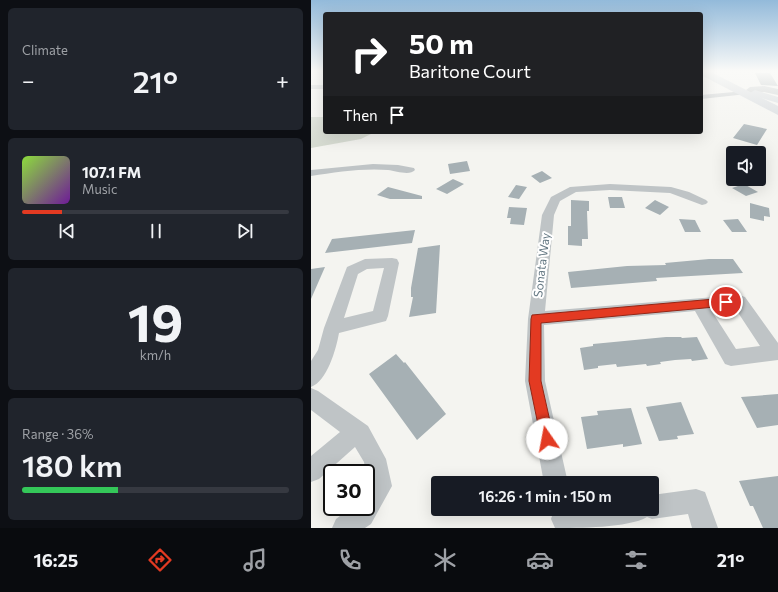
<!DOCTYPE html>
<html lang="en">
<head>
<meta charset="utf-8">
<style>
	body { margin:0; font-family:Commissioner,sans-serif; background:#20242c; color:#f1f3f6; height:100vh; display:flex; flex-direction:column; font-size:15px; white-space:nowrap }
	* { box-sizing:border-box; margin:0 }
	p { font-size:13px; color:#9ea1a6 }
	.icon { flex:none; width:22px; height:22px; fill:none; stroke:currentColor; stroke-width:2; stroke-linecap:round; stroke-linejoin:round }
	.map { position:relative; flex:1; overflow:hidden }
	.drawer { display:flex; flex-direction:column; gap:8px; padding:8px; background:#0d0f14; width:311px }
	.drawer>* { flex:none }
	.banner { position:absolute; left:12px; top:12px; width:380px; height:122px; border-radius:4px; box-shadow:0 4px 16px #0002; background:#202124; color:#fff; overflow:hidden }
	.controls { position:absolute; left:415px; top:146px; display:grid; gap:8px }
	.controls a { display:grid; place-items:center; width:40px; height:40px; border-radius:4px; background:#171b24; box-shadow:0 4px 16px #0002; font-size:20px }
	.speed { position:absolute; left:12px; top:464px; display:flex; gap:8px; font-size:20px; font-weight:700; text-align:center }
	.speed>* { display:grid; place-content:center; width:52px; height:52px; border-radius:50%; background:#171b24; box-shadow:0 4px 16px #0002; line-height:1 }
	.speed .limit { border:2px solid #111; border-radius:6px; background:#fff; color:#111 }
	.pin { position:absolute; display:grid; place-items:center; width:34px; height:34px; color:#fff; margin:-17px; border:2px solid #fff; border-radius:50%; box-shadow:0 1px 4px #0007 }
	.me { position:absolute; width:44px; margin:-22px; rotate:348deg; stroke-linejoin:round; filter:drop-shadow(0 0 3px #0008) }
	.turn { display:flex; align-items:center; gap:14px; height:84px; padding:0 20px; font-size:18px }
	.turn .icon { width:52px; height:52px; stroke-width:2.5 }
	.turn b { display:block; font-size:28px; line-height:34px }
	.then { display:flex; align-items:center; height:38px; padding:0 20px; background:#0003; gap:8px; font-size:15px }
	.big { font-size:30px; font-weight:600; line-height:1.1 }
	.drawer .tile { flex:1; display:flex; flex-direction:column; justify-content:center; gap:6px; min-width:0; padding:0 14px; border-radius:6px; background:#20242c }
	.drawer .dial { align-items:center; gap:0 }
	.dial b { font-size:52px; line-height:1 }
	.song { display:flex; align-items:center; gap:12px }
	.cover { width:48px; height:48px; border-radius:6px; background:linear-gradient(135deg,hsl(90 70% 55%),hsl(280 70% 35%)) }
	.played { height:4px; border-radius:2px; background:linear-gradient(90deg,#e33a22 15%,#363941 15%) }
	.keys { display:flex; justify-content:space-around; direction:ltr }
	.heat { display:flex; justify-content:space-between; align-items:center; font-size:22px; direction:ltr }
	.charge { height:6px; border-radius:3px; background:linear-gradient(90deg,#34c759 36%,#363941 0) }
	.trip { position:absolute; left:120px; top:476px; width:228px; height:40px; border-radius:4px; background:#171b24; box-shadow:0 4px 16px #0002; font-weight:600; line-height:40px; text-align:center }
	.dock { display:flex; height:64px; justify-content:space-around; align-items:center; background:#090b0e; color:#9ea1a6 }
	.dock .icon { width:28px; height:28px }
	.dock .on { color:#e33a22 }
	.dock b { font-size:18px; color:#f1f3f6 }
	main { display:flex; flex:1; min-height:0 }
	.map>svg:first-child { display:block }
</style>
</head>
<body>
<main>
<section class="drawer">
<div class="tile"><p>Climate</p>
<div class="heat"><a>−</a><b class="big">21°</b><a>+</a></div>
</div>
<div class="tile">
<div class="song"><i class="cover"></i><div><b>107.1 FM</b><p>Music</p></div></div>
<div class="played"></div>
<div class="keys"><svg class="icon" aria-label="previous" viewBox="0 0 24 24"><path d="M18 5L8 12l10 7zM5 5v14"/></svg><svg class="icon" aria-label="pause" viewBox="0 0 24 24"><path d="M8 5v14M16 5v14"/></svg><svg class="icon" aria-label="next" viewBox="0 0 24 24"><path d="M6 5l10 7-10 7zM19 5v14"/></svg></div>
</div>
<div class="tile dial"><b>19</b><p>km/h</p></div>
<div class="tile"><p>Range · 36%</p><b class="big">180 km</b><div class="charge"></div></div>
</section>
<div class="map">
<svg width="467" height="528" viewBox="0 0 467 528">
	<rect width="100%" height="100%" fill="#f4f4f0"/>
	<path fill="#d6dbd1" d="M0,117H14V132H64L50,139L0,148Z"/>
	<path fill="#a6b0b4" d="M444,73H459L467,86L450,85Z
		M433,124L456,129L446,145L422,138Z
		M156,161L159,171L139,174L137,164Z
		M231,171L241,178L229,183L220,176Z
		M142,179L153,184L136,194L125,189Z
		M433,184L447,192L435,196L421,188Z
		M205,185L216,187L208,199L197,197Z
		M77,187L111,196V199H79L66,195Z
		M297,197H311L314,208H299Z
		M260,200L278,201V211H276L277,239H271V246L257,245V226H260Z
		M344,200L358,207L349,215L334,208Z
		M439,203L458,208L459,217L453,216V221L439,218Z
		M198,207L216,208L213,225L199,224L200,218H196Z
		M368,219L384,220L390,232H374Z
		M427,219L436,232H421L412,220Z
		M104,230L101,243L14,253L21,239Z
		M129,245L125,313L98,317L102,297H100V288L107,248Z
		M398,259H422L432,273L345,278L346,281L260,288L257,272L316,266L355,265L354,263Z
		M14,267L0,299V269Z
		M355,337H370L371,338L386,337L397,359L381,361L380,359L364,360L349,362L350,364L336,366L335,364L306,367L305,364L287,366V368L273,370L269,348L282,346V344Z
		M85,354L93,363L94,362L135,414L106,440L58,374Z
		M467,394V425L446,428L430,397Z
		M370,402L383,434L366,436L367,439L348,441L335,407Z
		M320,408L331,444L312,447V444L276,449L270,417L287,415L286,411Z
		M467,476V528H452L442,506H439L428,481Z"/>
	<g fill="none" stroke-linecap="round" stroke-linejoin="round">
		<path fill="#bfc4c6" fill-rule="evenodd" d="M0,85H14V89H0Z
			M434,91L436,92V94L390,99V95Z
			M62,164L87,165L103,168L104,170C99,176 85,171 77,170C52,168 25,172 0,176V170Z
			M299,184L360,187L378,192L395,200L397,202L395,204L391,205L359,193L299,190L265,192L249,201L243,215L234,311L428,295L434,297L467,343V360L420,366L414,364L384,311L233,325L234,381L257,483H233L214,381L217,319L231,215L240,197L259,187ZM424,308L449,346L425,349L400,310Z
			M81,258L86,259L88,263L77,316L75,321L28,333C25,350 16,381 0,387V361L7,350L13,328L36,267L54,259ZM73,268L62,311L33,318L47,274L56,269Z
			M0,388L7,391L57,426L75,459L81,486L60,524L54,528H21L25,519L41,507H55V486L57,484L53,462L44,447L8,479L0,482V456L29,432L0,410Z
			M385,489L394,492L407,528H381L377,514L341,519L336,517C318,528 266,528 244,528L240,519L243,510L246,509H341V495Z"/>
		<path fill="#bfc4c6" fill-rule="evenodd" d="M453,86L467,89V95L453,92L439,93L435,90L439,87Z"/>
		<path fill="#d1d6da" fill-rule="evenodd" d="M390,71H398L467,106V115L390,75Z"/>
		<path fill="#d1d6da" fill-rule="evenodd" d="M444,90L467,97V103L440,95L439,93Z"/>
	</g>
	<linearGradient id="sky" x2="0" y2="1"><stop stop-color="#93bada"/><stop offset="0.49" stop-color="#fafaf8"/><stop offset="1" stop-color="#fafaf8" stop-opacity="0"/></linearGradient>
	<rect width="467" height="145" fill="url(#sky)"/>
	<path fill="#e33a22" stroke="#942616" d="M415,298L419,299L420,302L419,305L415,306L230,323V381L243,439L241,444L236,446L231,444L218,381L220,319L221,315Z"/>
	<g text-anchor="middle" stroke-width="4" stroke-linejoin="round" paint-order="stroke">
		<g font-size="12" fill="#637782" stroke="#fff">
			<text transform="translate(231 265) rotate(-83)" y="4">Sonata Way</text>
		</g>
	</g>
</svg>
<div class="controls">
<a><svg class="icon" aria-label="sound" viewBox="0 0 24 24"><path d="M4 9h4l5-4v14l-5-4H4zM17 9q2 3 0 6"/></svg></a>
</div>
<div class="speed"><div class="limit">30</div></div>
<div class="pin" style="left:415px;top:302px;background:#d93025"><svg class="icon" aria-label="arrive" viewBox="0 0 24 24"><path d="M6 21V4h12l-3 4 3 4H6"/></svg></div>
<svg class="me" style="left:236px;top:439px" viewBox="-20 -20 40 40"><circle r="19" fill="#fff"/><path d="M0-13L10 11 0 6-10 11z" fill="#e33a22"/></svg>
<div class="trip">16:26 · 1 min · 150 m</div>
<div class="banner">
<div class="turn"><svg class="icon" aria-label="right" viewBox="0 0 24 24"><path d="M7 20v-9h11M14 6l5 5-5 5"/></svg><div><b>50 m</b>Baritone Court</div></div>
<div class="then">Then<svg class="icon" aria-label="arrive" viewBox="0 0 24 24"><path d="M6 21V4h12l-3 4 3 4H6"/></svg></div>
</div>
</div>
</main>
<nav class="dock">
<b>16:25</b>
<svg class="icon on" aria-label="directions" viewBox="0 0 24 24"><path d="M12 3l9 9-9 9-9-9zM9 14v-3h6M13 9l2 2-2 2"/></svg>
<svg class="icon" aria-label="music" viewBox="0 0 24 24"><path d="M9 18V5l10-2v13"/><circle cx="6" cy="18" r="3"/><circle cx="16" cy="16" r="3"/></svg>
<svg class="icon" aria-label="phone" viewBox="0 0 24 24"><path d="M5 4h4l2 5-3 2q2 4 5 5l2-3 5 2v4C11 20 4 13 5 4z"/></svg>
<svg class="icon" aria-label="climate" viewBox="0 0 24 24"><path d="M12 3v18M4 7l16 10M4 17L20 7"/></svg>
<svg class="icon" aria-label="car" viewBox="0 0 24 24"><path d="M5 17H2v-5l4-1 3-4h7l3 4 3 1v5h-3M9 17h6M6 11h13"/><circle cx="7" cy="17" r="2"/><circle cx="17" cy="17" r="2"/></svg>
<svg class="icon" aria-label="filters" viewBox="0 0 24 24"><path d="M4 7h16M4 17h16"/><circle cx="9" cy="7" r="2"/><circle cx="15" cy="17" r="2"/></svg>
<b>21°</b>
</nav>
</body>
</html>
